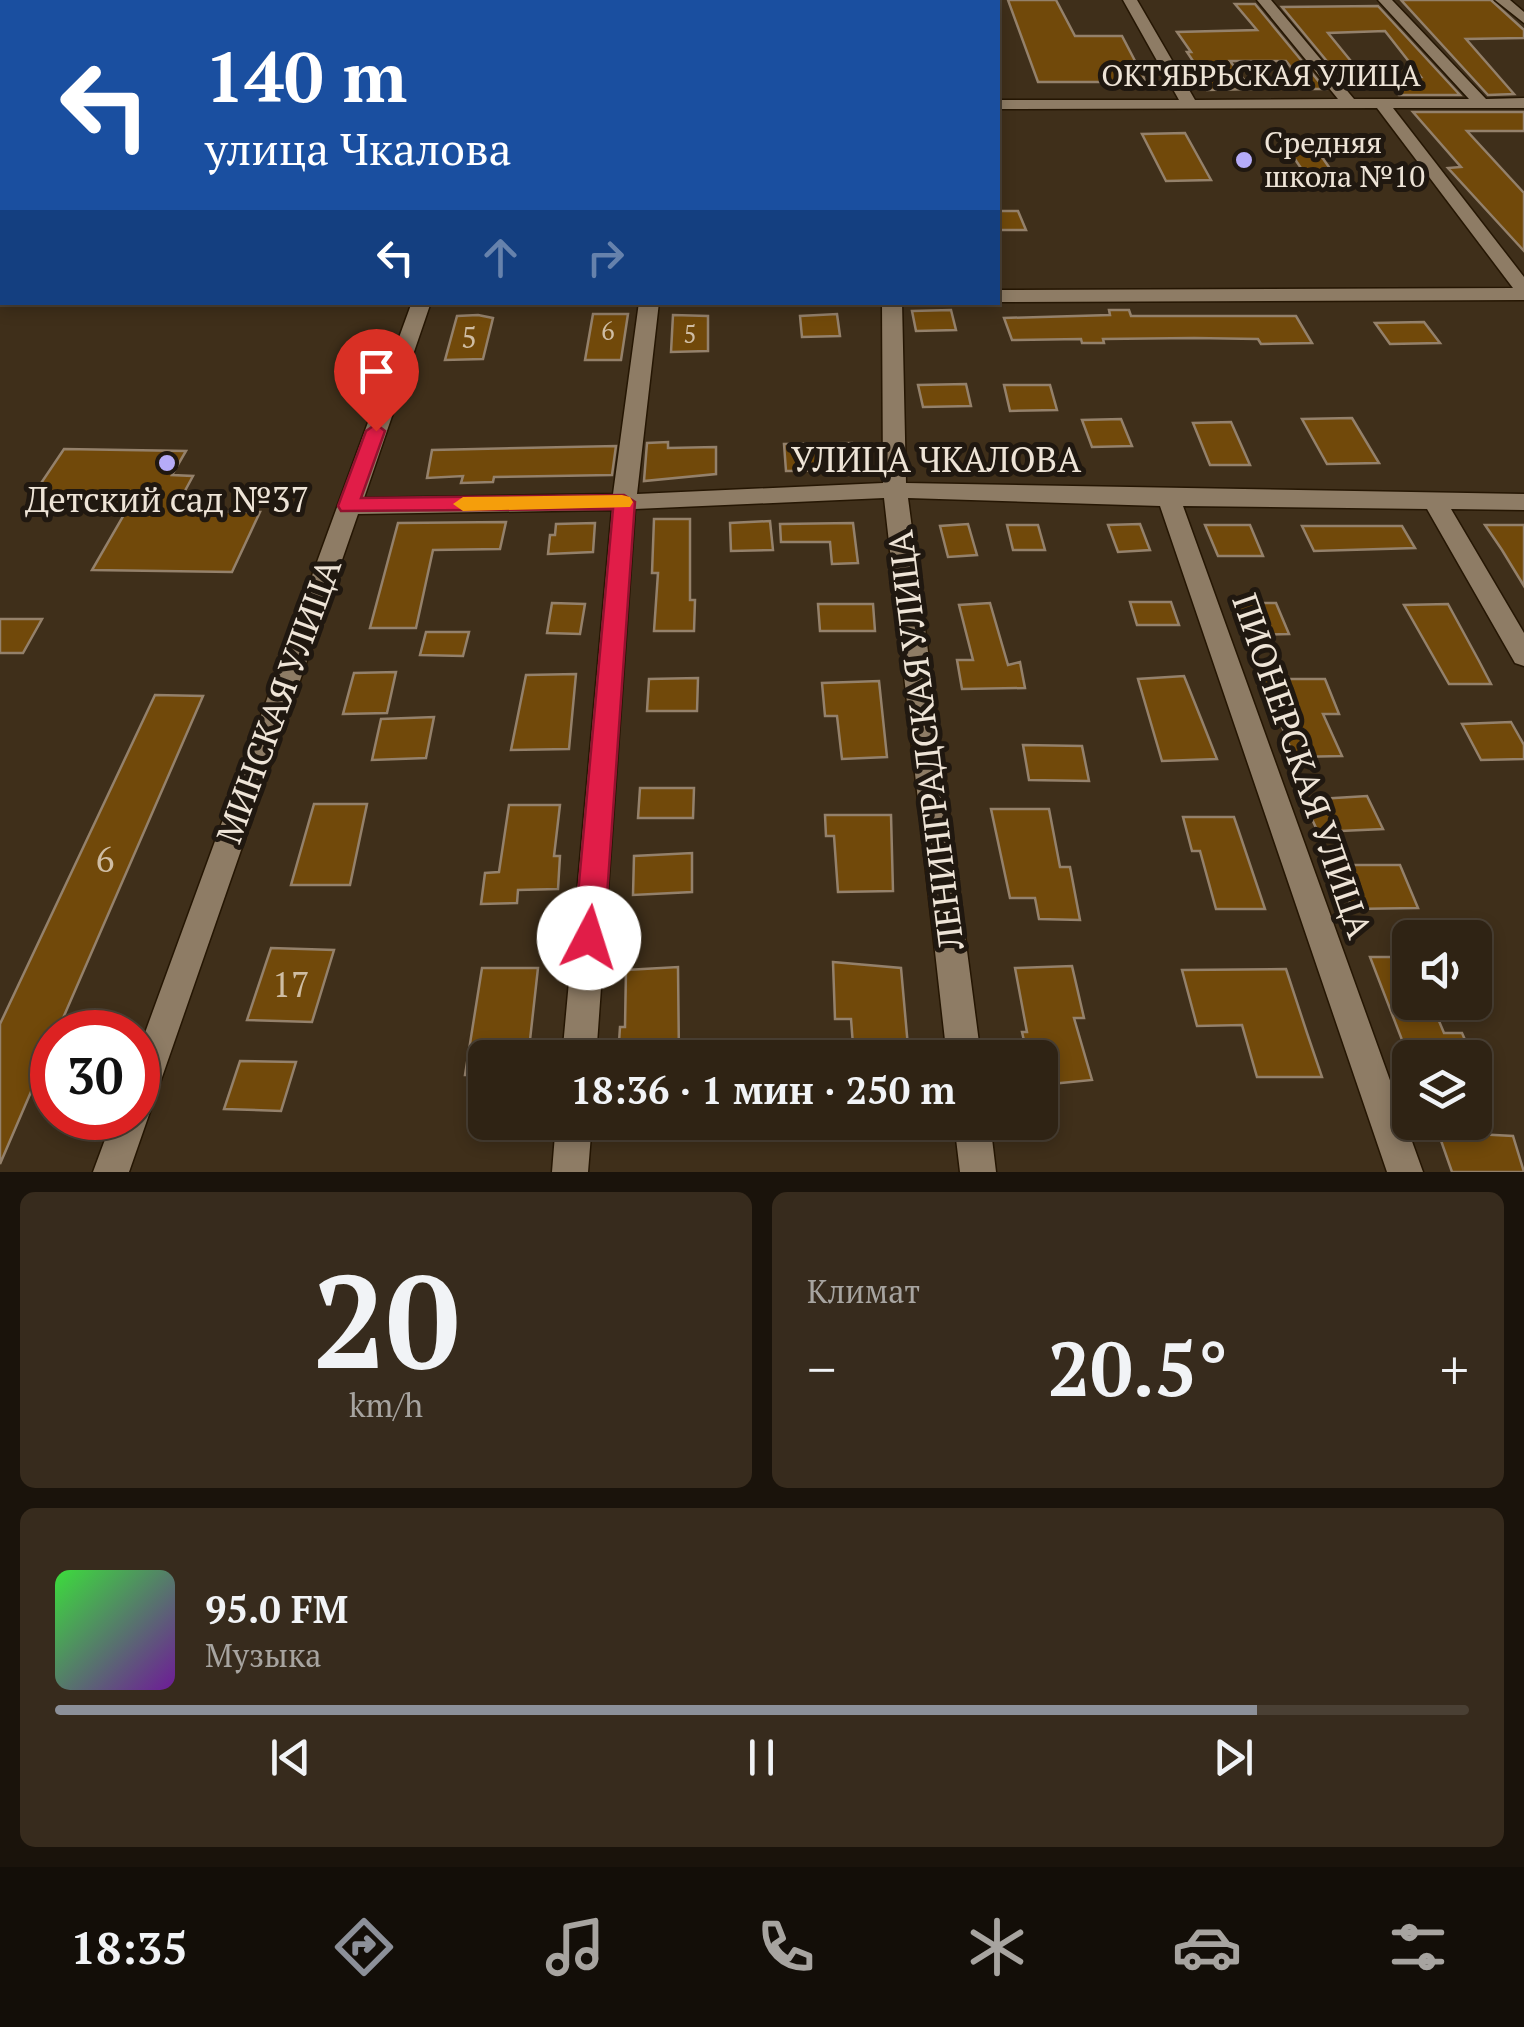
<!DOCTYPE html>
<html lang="ru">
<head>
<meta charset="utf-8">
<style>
	body { margin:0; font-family:"PT Serif",serif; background:#372b1d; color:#f1f3f6; height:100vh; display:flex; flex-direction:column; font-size:38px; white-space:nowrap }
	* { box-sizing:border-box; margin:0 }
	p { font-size:32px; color:#a7a4a0 }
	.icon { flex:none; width:55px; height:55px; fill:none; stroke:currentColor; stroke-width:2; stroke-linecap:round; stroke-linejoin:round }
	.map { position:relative; height:1172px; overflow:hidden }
	.details { display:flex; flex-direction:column; gap:20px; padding:20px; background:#1a130b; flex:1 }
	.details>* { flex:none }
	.banner { position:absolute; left:0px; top:0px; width:1000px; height:305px; box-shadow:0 5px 15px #0003,0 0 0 2px #4a4034; background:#1a4fa0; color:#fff; overflow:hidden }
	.buttons { position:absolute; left:1392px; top:920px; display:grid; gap:20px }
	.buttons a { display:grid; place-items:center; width:100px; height:100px; border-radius:15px; background:#2f2314; box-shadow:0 5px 15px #0003,0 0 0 2px #4a4034; font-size:50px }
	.speed { position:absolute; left:30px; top:1010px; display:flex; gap:20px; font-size:50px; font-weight:700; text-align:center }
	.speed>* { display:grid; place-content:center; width:130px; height:130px; border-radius:50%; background:#2f2314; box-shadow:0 5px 15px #0003,0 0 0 2px #4a4034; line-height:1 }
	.speed .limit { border:15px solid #d22; background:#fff; color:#111 }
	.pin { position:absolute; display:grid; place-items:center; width:85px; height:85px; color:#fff; margin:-102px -42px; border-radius:50% 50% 50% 0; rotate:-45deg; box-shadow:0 0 10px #0007 }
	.pin .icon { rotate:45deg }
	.me { position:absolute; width:110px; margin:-55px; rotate:5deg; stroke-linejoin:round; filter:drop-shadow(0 0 8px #0008) }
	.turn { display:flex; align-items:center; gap:35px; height:210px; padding:0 40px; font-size:45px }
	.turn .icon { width:130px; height:130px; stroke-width:2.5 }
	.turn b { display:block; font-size:70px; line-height:85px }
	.lanes { display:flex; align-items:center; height:95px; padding:0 40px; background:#0003; justify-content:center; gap:50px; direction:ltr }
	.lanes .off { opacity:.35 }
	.big { font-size:75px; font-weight:700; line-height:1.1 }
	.details .card { flex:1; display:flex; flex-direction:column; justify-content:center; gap:15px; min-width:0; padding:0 35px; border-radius:15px; background:#372b1d }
	.details .dial { align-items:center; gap:0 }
	.dial b { font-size:130px; line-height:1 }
	.song { display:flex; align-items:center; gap:30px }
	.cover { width:120px; height:120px; border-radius:15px; background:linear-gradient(135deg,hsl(120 70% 55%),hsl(280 70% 35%)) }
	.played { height:10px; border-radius:5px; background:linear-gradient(90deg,#8c9099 85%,#4a4034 85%) }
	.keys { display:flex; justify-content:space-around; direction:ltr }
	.heat { display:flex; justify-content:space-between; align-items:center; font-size:55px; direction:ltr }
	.details .tiles { flex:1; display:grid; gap:20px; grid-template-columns:1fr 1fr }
	.card:last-child { grid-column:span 2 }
	.trip { position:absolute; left:468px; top:1040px; width:590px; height:100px; border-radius:15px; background:#2f2314; box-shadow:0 5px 15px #0003,0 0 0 2px #4a4034; font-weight:700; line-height:100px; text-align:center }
	.dock { display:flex; height:160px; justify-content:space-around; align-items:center; background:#130e08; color:#a7a4a0 }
	.dock .icon { width:70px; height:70px }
	.dock .on { color:#8c9099 }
	.dock b { font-size:45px; color:#f1f3f6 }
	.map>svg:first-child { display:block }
</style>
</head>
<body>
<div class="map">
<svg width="1524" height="1172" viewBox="0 0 1524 1172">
	<rect width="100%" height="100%" fill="#3f2f1a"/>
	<path fill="#71490a" stroke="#94816b" stroke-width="2.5" d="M1008,0H1056L1075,36H1122L1146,82H1038Z
		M1401,0H1491L1524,30V38L1466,39L1514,94L1488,95Z
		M1235,4H1255L1325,89H1308L1286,61H1230L1251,89L1207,90L1194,70H1199L1187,52H1191L1177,32L1257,30Z
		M1378,6L1460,95H1399L1383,77H1421L1385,31L1328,33L1373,88L1350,89L1282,7Z
		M1413,112H1524V131H1467L1524,193V251L1448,168L1461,167Z
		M1185,133L1211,180L1166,181L1142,134Z
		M1282,140H1310L1338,180H1309Z
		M998,211H1018L1026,230H998Z
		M951,310L956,330L916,331L912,311Z
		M1109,310H1129L1131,316H1296L1312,343L1261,344L1258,339L1194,338L1103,339L1104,343H1082L1081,339L1012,340L1004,318L1110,315Z
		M593,314H628L621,360H585Z
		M837,314L840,336L802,337L800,316Z
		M478,315L493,318L483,359L445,360L457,316Z
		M673,315L708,316V351L671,352Z
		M1424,322L1440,343L1390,344L1375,323Z
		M966,384L971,406L923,407L918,385Z
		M1004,385H1050L1057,410L1010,411Z
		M1352,418L1379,463L1327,464L1302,419Z
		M1121,419L1132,446L1092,447L1082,420Z
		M1231,422L1250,465H1210L1193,423Z
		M668,442V448L716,447V474L644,481L647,443Z
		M852,443L855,470L786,471L784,444Z
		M616,446L612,475L494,477L493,482L461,483L463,476L427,478L432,450Z
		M64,449L186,451L172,475L193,476L174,511L260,512L232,572L92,570L129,506L27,504Z
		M654,519H690V600H695L694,631H654L658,573H652Z
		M770,521L773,550L731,551L730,523Z
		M506,522L500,549L433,550L416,628H370L398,523Z
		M595,523L593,552L548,554L550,535H555L556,524Z
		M853,523L858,563L832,564L830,542H781L780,524Z
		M968,524L977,555L948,557L940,526Z
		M1140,524L1150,550L1118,552L1108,525Z
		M1007,525H1038L1045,550H1013Z
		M1205,525H1250L1263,556H1218Z
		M1485,525H1524V586L1502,550Z
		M1302,526H1402L1415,548L1314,551Z
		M1130,602H1171L1179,625H1137Z
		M552,603L585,604L580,634L547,633Z
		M990,603L1008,665L1020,662L1025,688L962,689L957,660H973L959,605Z
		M1232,603H1276L1289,634L1245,635Z
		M818,604H873L875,631H820Z
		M1448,604L1479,661L1491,684H1449L1404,605Z
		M0,619H42L23,653H0Z
		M426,632H469L463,656L420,655Z
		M396,672L387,713L343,714L354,673Z
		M576,674L569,749L511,750L526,675Z
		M1184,676L1202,721L1217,759L1162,761L1138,679Z
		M698,678L697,711H647L649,679Z
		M1263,679H1325L1339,714H1323L1342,756L1294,757Z
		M879,681L887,757L842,759L837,716H825L822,683Z
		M155,695L203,696L57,1032H52V1043L0,1164V1024Z
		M434,717L426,758L372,760L381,719Z
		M1511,722L1524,745V759L1481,760L1462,724Z
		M1023,745L1082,746L1089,781L1029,780Z
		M640,788H694L693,818H638Z
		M1367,796L1383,829L1318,832L1303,800Z
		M314,804H367L350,885H291Z
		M509,805H560L554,856H560L558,889L518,890L517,903L481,904L485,873L499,872Z
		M991,809H1049L1060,867H1070L1080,920L1039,919L1035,898H1010Z
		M825,815H891L893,891L838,892L834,836H826Z
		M1183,817H1234L1265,909H1216L1200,851H1192Z
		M692,853V892L633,895L634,856Z
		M1336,865H1400L1418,908L1352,909Z
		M271,948L334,950L312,1022L247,1020Z
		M1370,957H1410V1002H1431L1444,1033H1462L1473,1058H1409Z
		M833,962L901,968L909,1058H854L851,1019H835Z
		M1072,966L1084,1018H1074L1092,1080L1040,1085V1058H1028L1022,1032H1027L1015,968Z
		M678,967L679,1058H618L620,1027H625L626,970Z
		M482,968H538L528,1058H485V1075H465Z
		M1286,969L1307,1033L1322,1077H1257L1242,1025L1197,1026L1182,970Z
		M240,1061L296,1062L281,1111L224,1109Z
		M1438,1132L1513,1136L1524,1172H1452Z"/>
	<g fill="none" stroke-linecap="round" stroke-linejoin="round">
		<g stroke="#251603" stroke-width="3">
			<path id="minor" d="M1123,0H1137L1195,100L1338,99L1257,0H1271L1354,99H1469L1378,0H1392L1486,99L1524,98V108H1393L1524,277V300L998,302V290L1513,288L1377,108L998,109V100H1179Z
				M1495,0H1510L1524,12V23Z
				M0,101L2,102V111H0Z
				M412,302H431L364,498L613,494L639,302H659L637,494L883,483L882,302H902L906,483L1524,494V510L1451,509L1524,633V666L1515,663L1427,509L1183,506L1423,1172H1387L1160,506L908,498L981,1058H947L884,498L635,509L596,1058H562L612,510L358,514L129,1172H93L113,1118H138V1052Z
				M556,1122H592L588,1172H552Z
				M954,1122H990L996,1172H960Z"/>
		</g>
		<use href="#minor" fill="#8e7c65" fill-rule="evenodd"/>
	</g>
	<path fill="#e11d48" stroke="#92132f" stroke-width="2.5" d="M376,424L385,431L361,498L624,495L635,502L604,938L599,948L589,952L579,948L574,938L613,509L341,511L338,506L366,431Z"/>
	<path fill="#f59e0b" d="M622,495L630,497L633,502L630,507L463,511L453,504L463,497Z"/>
	<g fill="#b6acf8" stroke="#201810" stroke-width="4">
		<circle cx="1244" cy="160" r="10"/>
		<circle cx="167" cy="463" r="10"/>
	</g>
	<g text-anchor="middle" stroke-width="10" stroke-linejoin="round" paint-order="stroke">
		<g font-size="25" fill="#cfbda4">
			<text x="608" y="340">6</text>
			<text x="690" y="343">5</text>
		</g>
		<g font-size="30" fill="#eee4d7" stroke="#201810">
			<text x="1261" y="86">ОКТЯБРЬСКАЯ УЛИЦА</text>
		</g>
		<g font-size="30" fill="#eee4d7" stroke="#201810" text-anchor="start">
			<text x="1264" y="153">Средняя<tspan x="1264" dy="34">школа №10</tspan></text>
		</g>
		<g font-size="30" fill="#cfbda4">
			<text x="469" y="348">5</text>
		</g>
		<g font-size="35" fill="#eee4d7" stroke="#201810">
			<text x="936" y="472">УЛИЦА ЧКАЛОВА</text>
			<text transform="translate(279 701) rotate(-70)" y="12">МИНСКАЯ УЛИЦА</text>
			<text transform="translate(926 740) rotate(-97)" y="12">ЛЕНИНГРАДСКАЯ УЛИЦА</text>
			<text transform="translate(1302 766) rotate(71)" y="12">ПИОНЕРСКАЯ УЛИЦА</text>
		</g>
		<g font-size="35" fill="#eee4d7" stroke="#201810">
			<text x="167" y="512">Детский сад №37</text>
		</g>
		<g font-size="35" fill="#cfbda4">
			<text x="105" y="872">6</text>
			<text x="291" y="997">17</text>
		</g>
	</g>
</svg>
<div class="buttons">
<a><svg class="icon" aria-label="sound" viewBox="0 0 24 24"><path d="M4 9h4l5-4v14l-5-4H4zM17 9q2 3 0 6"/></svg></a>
<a><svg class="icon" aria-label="layers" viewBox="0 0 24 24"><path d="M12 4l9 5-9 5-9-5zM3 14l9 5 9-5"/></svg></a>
</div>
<div class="speed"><div class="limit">30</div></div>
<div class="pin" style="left:376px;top:431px;background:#d93025"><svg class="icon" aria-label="arrive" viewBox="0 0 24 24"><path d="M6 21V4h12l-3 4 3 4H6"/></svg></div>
<svg class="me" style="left:589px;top:938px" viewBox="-20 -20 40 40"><circle r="19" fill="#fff"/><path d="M0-13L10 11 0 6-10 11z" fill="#e11d48"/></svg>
<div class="trip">18:36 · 1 мин · 250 m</div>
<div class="banner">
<div class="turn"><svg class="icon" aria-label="left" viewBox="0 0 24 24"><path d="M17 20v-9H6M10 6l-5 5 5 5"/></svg><div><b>140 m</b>улица Чкалова</div></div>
<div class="lanes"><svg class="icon" aria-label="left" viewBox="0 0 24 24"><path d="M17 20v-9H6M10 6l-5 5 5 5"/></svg><svg class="icon off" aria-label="ahead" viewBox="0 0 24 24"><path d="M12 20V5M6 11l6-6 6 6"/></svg><svg class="icon off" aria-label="right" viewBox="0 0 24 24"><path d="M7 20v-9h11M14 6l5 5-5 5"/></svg></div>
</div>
</div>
<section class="details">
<div class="tiles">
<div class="card dial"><b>20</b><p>km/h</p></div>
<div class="card"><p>Климат</p>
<div class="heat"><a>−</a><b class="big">20.5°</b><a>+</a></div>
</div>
<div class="card">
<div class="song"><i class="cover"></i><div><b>95.0 FM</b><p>Музыка</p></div></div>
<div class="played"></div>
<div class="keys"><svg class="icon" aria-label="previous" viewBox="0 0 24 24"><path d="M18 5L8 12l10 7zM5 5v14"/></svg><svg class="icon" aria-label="pause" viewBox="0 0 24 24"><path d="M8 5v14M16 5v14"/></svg><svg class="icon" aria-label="next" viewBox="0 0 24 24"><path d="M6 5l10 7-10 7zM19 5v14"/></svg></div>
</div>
</div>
</section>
<nav class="dock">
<b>18:35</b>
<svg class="icon on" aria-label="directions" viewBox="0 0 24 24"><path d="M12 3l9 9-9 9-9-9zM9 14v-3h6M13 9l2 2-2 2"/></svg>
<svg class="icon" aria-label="music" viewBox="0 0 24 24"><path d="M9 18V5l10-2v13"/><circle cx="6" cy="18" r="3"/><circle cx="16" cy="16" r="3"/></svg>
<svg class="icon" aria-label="phone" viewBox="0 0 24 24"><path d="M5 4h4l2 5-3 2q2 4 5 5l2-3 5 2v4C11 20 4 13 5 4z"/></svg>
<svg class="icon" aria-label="climate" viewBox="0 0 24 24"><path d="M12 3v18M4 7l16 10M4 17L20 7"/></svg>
<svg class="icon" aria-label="car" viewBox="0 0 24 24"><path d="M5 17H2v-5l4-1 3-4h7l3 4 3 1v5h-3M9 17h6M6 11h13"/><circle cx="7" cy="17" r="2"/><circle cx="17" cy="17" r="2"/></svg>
<svg class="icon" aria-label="filters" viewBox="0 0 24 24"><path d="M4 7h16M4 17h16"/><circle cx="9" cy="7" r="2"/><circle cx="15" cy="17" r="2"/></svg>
</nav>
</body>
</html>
